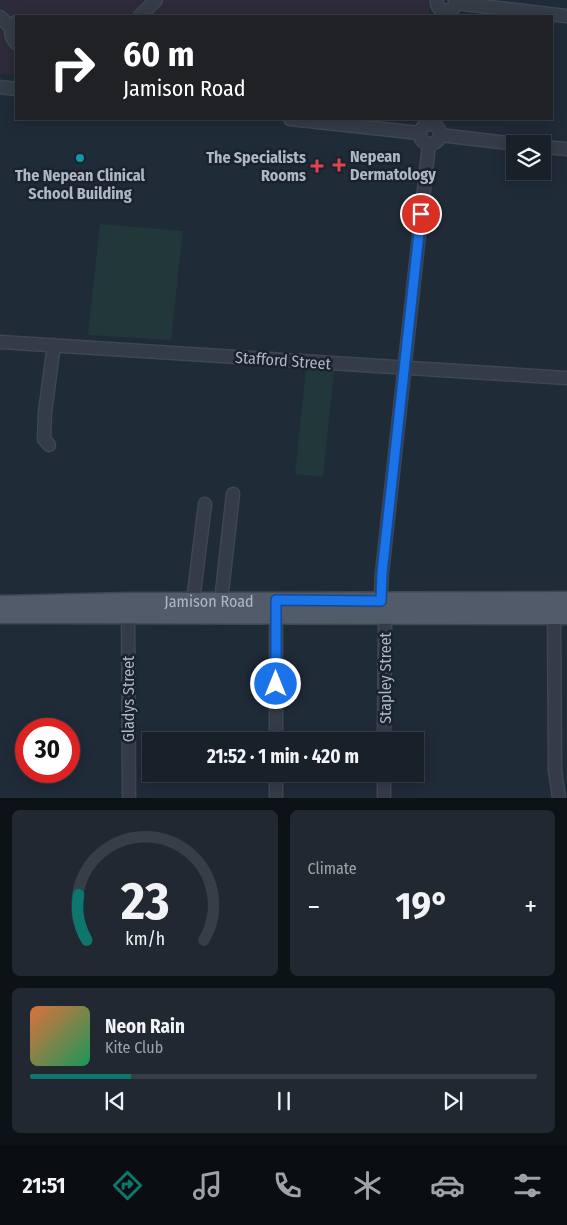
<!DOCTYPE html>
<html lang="en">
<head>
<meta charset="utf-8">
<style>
	body { margin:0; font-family:"Fira Sans Condensed",sans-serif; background:#212832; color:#f1f3f6; height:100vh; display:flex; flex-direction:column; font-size:19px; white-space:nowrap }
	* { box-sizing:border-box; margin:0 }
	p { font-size:16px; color:#9fa3a8 }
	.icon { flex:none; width:28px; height:28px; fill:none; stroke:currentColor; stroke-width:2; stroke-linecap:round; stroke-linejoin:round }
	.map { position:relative; height:798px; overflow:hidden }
	.drawer { display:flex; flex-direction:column; gap:12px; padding:12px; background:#0d1217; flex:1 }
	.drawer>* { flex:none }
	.top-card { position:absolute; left:15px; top:15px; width:538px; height:105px; border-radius:0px; box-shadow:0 2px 12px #0003,0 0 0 1px #363e47; background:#202124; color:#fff; overflow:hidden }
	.tools { position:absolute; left:506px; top:135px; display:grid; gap:10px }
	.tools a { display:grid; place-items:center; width:45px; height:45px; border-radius:0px; background:#18202a; box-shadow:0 2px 12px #0003,0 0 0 1px #363e47; font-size:25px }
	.speed { position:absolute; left:15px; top:718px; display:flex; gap:10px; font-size:25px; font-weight:700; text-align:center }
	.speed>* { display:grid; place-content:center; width:65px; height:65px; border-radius:50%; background:#18202a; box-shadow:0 2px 12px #0003,0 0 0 1px #363e47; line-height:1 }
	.speed .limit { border:8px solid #d22; background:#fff; color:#111 }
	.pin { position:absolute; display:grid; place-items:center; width:42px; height:42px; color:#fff; margin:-21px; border:2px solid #fff; border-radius:50%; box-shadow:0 1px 5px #0007 }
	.me { position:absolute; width:55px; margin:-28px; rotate:0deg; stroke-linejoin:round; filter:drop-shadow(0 0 4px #0008) }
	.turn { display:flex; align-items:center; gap:18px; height:105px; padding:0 25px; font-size:22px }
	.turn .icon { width:65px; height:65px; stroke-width:2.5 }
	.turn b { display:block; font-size:35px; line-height:42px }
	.big { font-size:38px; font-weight:700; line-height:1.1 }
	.drawer .card { flex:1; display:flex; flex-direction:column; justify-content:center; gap:8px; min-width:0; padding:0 18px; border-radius:8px; background:#212832 }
	.drawer .dial { align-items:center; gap:0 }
	.dial svg { height:130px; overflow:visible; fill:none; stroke:#363e47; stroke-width:7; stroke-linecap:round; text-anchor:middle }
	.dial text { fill:#f1f3f6; stroke:none }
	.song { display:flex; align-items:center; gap:15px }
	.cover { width:60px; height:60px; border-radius:8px; background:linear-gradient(135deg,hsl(20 70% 55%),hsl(150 70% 35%)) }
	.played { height:5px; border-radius:2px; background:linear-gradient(90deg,#0f766e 20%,#363e47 20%) }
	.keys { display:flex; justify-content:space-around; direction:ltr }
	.heat { display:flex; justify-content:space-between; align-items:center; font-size:28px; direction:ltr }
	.drawer .tiles { flex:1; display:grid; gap:12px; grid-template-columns:1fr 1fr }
	.card:last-child { grid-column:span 2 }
	.trip { position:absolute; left:142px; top:732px; width:282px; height:50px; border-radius:0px; background:#18202a; box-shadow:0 2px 12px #0003,0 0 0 1px #363e47; font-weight:700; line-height:50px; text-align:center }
	.tab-bar { display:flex; height:80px; justify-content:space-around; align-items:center; background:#0a0d11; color:#9fa3a8 }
	.tab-bar .icon { width:35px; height:35px }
	.tab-bar .selected { color:#0f766e }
	.tab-bar b { font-size:22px; color:#f1f3f6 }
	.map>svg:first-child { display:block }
</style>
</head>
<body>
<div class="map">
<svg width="567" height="798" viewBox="0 0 567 798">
	<rect width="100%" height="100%" fill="#202b38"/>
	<path fill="#2d2b39" d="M0,0H431L429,16H16V75L0,74Z"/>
	<path fill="#223739" d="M100,224L183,231L171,340L88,335Z
		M306,369L334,372L323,477L295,474Z"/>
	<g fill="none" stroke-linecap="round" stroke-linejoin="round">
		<g stroke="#3d4652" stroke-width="15">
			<path id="minor" d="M437,0C436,6 439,10 445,11L453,9L455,5V0
				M455,3L567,16
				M140,16L156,0
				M0,17L12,28
				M16,22C9,28 10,36 16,43
				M0,87L16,89
				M290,119L419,133
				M420 134a10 10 0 1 1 20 0a10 10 0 1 1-20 0Z
				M440,135L516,144
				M542,147L567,149
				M0,342L567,378
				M49,445L44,439L45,412L54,345
				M193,601L205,504
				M221,601L233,494
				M276,606V741
				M128,608L129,798
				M554,608L555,770L559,798
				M384,741L385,620L381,596L382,573L429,144
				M276,774V798
				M384,798V774"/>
		</g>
		<g stroke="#3d4652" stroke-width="19">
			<g id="major">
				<path id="s1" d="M0,604L128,601L567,600"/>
				<path d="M0,615L567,616"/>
			</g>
		</g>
		<use href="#minor" stroke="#343c48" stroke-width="12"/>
		<use href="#major" stroke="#515b69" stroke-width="16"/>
	</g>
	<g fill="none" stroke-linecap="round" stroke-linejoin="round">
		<g stroke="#114b97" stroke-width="12">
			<path id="route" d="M276,684V600L381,601L382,573L421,214"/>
		</g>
		<use href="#route" stroke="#1a73e8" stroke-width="9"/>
	</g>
	<circle fill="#0f9aa8" stroke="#19222d" stroke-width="2" cx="80" cy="158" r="5"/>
	<g fill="#e0444e" stroke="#19222d" stroke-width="2">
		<path d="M336.5 157.5h5v5h5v5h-5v5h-5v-5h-5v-5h5z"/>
		<path d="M314.5 158.5h5v5h5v5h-5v5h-5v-5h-5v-5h5z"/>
	</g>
	<g text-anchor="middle" stroke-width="5" stroke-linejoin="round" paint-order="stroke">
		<g font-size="16" font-weight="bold" fill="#aeb7c5" stroke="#19222d" text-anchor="start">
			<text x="350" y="162">Nepean<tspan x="350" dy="18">Dermatology</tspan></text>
			<text x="306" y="163" text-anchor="end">The Specialists<tspan x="306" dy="18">Rooms</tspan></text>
			<text x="80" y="181" text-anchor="middle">The Nepean Clinical<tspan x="80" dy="18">School Building</tspan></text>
		</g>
		<g font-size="16" fill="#aeb7c5" stroke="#19222d">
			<text transform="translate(283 360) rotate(4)" y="6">Stafford Street</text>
			<text dy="6" stroke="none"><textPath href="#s1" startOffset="209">Jamison Road</textPath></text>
			<text transform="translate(385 678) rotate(-90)" y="6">Stapley Street</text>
			<text transform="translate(128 699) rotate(-90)" y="6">Gladys Street</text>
		</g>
	</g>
</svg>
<div class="tools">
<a><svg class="icon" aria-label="layers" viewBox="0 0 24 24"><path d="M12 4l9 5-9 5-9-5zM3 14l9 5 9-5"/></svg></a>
</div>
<div class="speed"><div class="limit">30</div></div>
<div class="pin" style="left:421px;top:214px;background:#d93025"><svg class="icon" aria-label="arrive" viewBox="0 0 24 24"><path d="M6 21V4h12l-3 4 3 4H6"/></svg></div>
<svg class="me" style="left:276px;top:684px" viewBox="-20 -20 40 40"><circle r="17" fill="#1a73e8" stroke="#fff" stroke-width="3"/><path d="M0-11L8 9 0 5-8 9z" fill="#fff"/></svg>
<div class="trip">21:52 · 1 min · 420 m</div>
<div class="top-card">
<div class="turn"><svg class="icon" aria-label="right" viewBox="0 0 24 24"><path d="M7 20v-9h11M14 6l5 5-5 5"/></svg><div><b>60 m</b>Jamison Road</div></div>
</div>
</div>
<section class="drawer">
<div class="tiles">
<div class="card dial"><svg viewBox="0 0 100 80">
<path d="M14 69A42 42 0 1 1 86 69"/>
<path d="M14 69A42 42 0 0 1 9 41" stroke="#0f766e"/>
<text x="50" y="56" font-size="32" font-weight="700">23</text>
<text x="50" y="72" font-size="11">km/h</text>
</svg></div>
<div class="card"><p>Climate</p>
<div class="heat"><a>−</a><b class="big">19°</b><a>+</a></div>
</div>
<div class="card">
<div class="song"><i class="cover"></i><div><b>Neon Rain</b><p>Kite Club</p></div></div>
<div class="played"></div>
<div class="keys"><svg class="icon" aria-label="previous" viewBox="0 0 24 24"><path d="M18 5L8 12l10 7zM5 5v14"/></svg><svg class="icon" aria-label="pause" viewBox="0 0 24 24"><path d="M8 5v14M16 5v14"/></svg><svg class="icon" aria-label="next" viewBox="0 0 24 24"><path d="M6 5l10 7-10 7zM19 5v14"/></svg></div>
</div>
</div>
</section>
<nav class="tab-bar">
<b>21:51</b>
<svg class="icon selected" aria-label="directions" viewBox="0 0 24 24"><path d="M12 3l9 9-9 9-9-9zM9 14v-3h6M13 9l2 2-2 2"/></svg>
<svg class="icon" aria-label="music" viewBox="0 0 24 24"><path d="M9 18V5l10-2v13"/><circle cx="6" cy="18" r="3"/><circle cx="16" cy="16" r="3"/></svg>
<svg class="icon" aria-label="phone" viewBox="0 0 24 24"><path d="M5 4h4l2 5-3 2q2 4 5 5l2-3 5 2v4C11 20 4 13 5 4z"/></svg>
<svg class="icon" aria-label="climate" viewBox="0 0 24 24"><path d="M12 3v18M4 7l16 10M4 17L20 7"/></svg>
<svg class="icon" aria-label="car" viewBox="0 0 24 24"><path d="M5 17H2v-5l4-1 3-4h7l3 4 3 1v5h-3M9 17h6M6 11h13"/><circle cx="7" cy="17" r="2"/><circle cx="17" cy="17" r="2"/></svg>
<svg class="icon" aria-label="filters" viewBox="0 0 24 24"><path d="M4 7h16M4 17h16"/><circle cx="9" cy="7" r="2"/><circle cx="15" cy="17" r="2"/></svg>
</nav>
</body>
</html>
